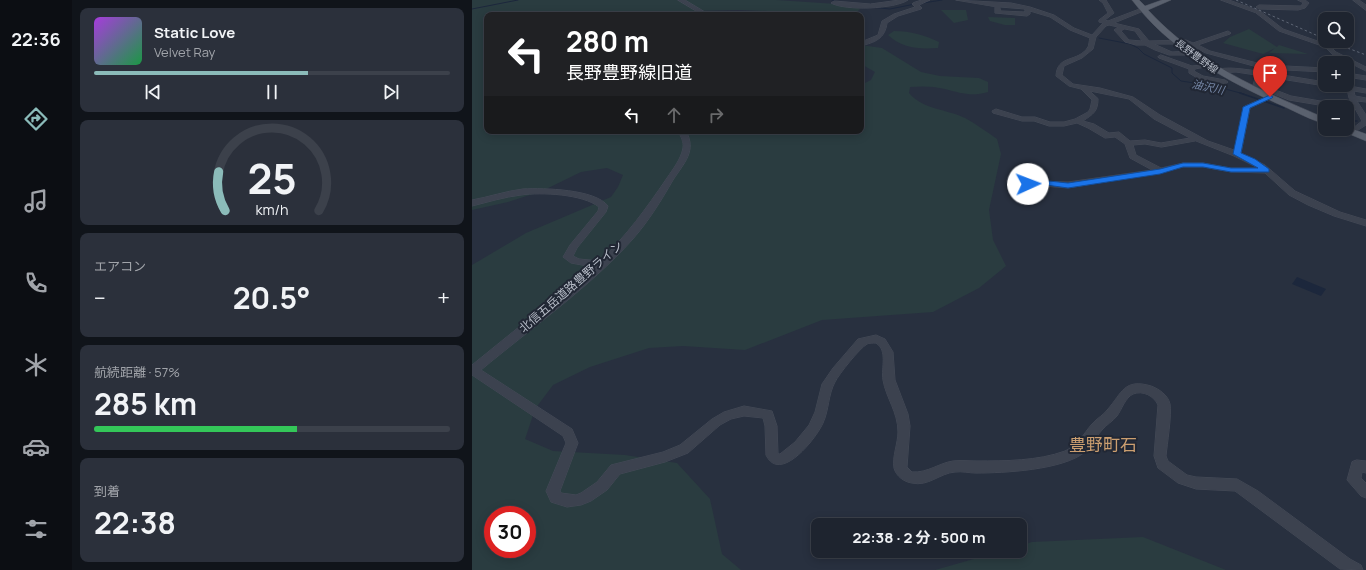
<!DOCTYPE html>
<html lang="ja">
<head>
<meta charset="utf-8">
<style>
	body { margin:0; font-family:Manrope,"Noto Sans JP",sans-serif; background:#2b303b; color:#f1f3f6; height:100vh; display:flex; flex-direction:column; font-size:15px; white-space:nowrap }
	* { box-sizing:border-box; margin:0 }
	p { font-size:13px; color:#a1a4aa }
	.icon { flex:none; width:22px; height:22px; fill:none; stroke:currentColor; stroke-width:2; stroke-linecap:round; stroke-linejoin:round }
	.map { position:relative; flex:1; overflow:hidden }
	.sheet { display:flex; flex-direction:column; gap:8px; padding:8px; background:#10141a; width:400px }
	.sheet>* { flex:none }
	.guide { position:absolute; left:12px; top:12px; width:380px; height:122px; border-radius:8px; box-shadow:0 2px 10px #0003,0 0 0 1px #3c414b; background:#202124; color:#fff; overflow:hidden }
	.tools { position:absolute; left:846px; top:12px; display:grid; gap:8px }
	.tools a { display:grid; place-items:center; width:36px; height:36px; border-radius:8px; background:#1e242f; box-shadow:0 2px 10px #0003,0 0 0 1px #3c414b; font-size:20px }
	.speed { position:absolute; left:12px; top:506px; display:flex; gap:8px; font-size:20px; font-weight:700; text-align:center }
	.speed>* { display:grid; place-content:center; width:52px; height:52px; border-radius:50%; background:#1e242f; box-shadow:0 2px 10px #0003,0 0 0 1px #3c414b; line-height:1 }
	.speed .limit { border:6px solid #d22; background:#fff; color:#111 }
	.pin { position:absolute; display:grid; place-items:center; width:34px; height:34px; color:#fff; margin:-41px -17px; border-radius:50% 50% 50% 0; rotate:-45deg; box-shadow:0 0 4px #0007 }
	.pin .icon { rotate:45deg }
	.me { position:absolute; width:44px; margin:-22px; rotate:88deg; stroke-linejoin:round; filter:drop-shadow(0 0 3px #0008) }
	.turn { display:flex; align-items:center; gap:14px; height:84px; padding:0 16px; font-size:18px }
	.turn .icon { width:52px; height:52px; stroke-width:2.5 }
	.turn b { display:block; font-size:28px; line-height:34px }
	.lanes { display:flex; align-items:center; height:38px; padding:0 16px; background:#0003; justify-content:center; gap:20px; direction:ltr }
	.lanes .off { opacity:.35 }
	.big { font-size:30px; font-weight:700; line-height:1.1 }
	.sheet .widget { flex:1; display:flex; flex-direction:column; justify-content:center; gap:6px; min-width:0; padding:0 14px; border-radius:8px; background:#2b303b }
	.sheet .dial { align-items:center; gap:0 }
	.dial svg { height:104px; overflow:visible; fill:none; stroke:#3c414b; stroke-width:7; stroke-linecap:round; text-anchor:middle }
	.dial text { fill:#f1f3f6; stroke:none }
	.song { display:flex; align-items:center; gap:12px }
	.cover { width:48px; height:48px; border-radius:6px; background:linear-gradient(135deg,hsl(280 70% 55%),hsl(140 70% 35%)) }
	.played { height:4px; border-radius:2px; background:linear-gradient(90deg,#8bbbb9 60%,#3c414b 60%) }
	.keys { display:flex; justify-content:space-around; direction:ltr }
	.heat { display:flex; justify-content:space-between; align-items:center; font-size:22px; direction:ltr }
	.charge { height:6px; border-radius:3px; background:linear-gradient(90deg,#34c759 57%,#3c414b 0) }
	.trip { position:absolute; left:339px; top:518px; width:216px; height:40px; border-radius:8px; background:#1e242f; box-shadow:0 2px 10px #0003,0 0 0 1px #3c414b; font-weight:700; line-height:40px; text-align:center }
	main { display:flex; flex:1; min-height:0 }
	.dock { display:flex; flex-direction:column; width:72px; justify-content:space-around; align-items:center; background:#0c0e13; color:#a1a4aa }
	.dock .icon { width:28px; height:28px }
	.dock .on { color:#8bbbb9 }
	.dock b { font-size:18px; color:#f1f3f6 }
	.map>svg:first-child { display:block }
</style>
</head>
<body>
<main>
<nav class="dock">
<b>22:36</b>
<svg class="icon on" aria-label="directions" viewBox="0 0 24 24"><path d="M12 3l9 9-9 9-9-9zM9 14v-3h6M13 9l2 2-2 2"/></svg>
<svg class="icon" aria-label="music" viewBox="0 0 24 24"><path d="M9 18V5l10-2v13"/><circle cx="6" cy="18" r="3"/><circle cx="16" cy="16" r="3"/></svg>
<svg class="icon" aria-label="phone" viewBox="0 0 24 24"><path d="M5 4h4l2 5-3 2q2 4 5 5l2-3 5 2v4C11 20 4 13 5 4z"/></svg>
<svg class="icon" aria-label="climate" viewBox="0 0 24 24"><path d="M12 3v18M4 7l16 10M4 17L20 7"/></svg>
<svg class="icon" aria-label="car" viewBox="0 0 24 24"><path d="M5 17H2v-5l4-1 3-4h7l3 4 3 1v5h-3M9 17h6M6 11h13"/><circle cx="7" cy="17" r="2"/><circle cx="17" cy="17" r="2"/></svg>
<svg class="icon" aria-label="filters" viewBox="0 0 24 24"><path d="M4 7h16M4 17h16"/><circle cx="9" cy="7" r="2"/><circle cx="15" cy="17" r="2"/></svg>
</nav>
<section class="sheet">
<div class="widget">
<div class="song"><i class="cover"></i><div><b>Static Love</b><p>Velvet Ray</p></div></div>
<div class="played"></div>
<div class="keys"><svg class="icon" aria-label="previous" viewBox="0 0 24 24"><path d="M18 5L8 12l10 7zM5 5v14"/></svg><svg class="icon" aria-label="pause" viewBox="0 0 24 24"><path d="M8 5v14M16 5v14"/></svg><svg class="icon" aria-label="next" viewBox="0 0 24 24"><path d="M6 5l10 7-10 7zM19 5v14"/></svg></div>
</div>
<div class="widget dial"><svg viewBox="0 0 100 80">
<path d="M14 69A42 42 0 1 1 86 69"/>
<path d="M14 69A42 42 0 0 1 9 39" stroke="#8bbbb9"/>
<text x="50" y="56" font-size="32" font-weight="700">25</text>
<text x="50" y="72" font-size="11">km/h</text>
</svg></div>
<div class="widget"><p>エアコン</p>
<div class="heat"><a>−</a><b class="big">20.5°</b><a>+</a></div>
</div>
<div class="widget"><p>航続距離 · 57%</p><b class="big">285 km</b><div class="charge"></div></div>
<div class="widget"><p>到着</p><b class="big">22:38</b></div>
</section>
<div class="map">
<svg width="894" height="570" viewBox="0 0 894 570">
	<rect width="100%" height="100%" fill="#28303f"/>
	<path fill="#2a3c40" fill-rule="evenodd" d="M0,0H304L379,5L388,9L385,12L370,14L268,10L220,11L188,15H15V131H389V85L399,80L403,72L389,64V45L410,48L449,72L468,76L507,78L516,82V92C500,97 488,93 473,89C461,86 450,86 438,87L437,93C451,110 475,109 493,118C504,124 515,132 525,139L529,154L517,210L521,240L534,266L507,288L461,312L350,320L273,350L211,346L177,348L118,367L81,385L63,409L53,439L81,451L153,455L205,463L238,499L250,554L269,570H0V265L54,233L139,197L146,187L151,175L135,168L109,172L70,191L36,202L0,210ZM21,515H55V549H21Z
		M469,10H494L496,20L482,23Z
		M516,17L543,18V25H533L518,21Z
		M777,29L805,47L807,45L836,54L797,53L803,48L791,54L751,43L758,37Z
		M422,31C439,31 452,35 467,42L466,48C447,49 431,49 416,35Z
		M671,537L754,570H463L530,551H548V546L560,542Z"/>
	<path fill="#1c273c" d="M825,277L854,289L849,296L820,284Z"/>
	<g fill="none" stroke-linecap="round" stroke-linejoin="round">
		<path stroke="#1c273c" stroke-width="1" d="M360,0L366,2
			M494,0L501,1
			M451,3L470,0
			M398,7L418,9L443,4
			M0,9L46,0
			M627,38L658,44L666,48L672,54L700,68V73L709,81L742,86L772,94"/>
		<path stroke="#1c273c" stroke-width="1.5" d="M768,93L812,108
			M875,121H885"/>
		<g stroke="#454b58" stroke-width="1">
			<path id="minor" d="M206,0H213L238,15H231Z
				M428,0H436C423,9 373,11 359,3L362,1L398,4Z
				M450,0H458L447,5L450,8L449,9L426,16L415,23C413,39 403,42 389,46V42L406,35L410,21L422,14L443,7L440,4L441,3Z
				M484,0L539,3L558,7L582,15L602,28L620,35L631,23L627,22V20L636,13L631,3L627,0H634L642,13L633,20L636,21L670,8H674V10L642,23L667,29L677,41L714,40L721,43L756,31L759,33L758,34L726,45L738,51L793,65L853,68V72L795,69L792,72L853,82V85H856L853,86L790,76L788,84L819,96L872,105L876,107L875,108L859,107L817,100L782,86L781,85L784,75L764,72L746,73L743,71C752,65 775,70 786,71L789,68L734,53L713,44H682L700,52L718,51L721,53L718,55H697L683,50L673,45H664L653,42L642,30L646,27L637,25L634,26L624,37L621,49L610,58L592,66L590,75L601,84L628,88L661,97L688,115L736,141L762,150L773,106L796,96H800V98L778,108L769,153L793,165L823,191L868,212L894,220V226L862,216L836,205L817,195L793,173L759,172L731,167H711L688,173L596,188L571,186L553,187L552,185L553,183L566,181L596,182L680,170L658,158L653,144L643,137L633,138L616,128L605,123L592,126H577L562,121H550L521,113L520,111L524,109L550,117H563L578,122H592L603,119L616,112L618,109L620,100L609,89L597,86L584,76C585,54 606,63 616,47C617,45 617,41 618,38L598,30L578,17L558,11V14L555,16L523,13V7ZM528,7L553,9V12L529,11ZM653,29L663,31L670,41L657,40L649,31ZM618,91L657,99L682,119L718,138L689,143L673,140L658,141L647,132L637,133L622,124L611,121C621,114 626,112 626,99ZM724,141L762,156L786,168H759L731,163H711L689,168L664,155L661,145L673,144L689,147Z
				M749,0H757L788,11L811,29L857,45L864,52L894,67V71L860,54L853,47L807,31L784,13Z
				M826,0H833L837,3L833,8L826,10L787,9L784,7L787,5L829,6L831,3Z
				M881,0H887L894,5V10Z
				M689,55L720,66L738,64V66L723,69L722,71L731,76L753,80L756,82L753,84L727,79L717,73V69L687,58L686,57Z
				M875,73L894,76V80L875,77Z
				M858,85H872L894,89V93L882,91L883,96L894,98V102L885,101L894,115V125L880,134L876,132L890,121L877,98L875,89Z
				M206,131H214C225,151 212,163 201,180C189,201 176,222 160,240C118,287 58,329 9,370L100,429L106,443L88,491L89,493L104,495L109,493L125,482L139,465L191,452L208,445L240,419L252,412L272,406L300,411L305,426L306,454H308L323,442L337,425L343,412L350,384L361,368L386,339L404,335L413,339L421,352L423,380L436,414L438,426L435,467L440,472C456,473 467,463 481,461C489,460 497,461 505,461C533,461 566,461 593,451C607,445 611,434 620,424C625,418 632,415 636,409C650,393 652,378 679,386C687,389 696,395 698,404C700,414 695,445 694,456L696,461L715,475L724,477L765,479L786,491L878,559L889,565L891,570L868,569L763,491L724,489L706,483L686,468L682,456L686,405C682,396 671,390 661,394C653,398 650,409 645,416C641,421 634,425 630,430C623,437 620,446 613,452C591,470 532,473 504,473C497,473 490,471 483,472C468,473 456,487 440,483C432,482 424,476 422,468C420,457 426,443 426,432C426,412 414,398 411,380C409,367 416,351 404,343C401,343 397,343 395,344C387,349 367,374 363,382C356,395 357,410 351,423C344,439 308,484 294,455L293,426L291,418L272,416L259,419L248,425L216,453L193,462L148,474L135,490L119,501L109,505L95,507L79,502L74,491L94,443L91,436L0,375V365L121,267L99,263L91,257L98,245L126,211L127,207C111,194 69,192 49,195C32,197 16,202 0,206V200C17,197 34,191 51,189C72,188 123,189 136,206L134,212L105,248L101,256L107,259L128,261C156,234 173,210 195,178C201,169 209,159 211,148C212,142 209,137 206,131Z
				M885,460L894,461V473L890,472L889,478L894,483V498L889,496L875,480L880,462Z"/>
		</g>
		<g stroke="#454b58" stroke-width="1">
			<path id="major" d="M660,0H667L673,6L690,0H699L676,10C726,64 786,89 853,118V124C839,120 824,112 811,106C754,81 698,50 660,0Z
				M875,127L894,134V141L870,131L868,129H875Z"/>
		</g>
		<use href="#minor" fill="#3c424f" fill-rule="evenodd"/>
		<use href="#major" fill="#5a616e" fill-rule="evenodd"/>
		<path stroke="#5e6675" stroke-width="1" stroke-dasharray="2.5 2.5" stroke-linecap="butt" d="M764,0L853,39
			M857,41L894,55"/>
	</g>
	<path fill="#1a73e8" stroke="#114b97" d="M798,95L801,97L800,98L778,108L769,153L783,159L797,169V172H759L731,167H711L688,174L596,188L567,184L556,187L552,184L554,183L567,180L596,183L688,169L711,163H731L759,168H786L761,154L771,107Z"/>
	<g text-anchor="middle" stroke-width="4" stroke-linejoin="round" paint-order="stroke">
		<g font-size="10" fill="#b8bec9" stroke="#212734">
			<text transform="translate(725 56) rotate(36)" y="4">長野豊野線</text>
		</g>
		<g font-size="11" font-style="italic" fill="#7586a5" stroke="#212734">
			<text transform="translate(736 87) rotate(12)" y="4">油沢川</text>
		</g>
		<g font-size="12" fill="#b8bec9" stroke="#212734">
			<text transform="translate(99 287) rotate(-41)" y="4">北信五岳道路豊野ライン</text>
		</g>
		<g font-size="17" fill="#cc9f70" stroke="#212734">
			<text x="631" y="451">豊野町石</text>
		</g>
	</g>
</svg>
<div class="tools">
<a><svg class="icon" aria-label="search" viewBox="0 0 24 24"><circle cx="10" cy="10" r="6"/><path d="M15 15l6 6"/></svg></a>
<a>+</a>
<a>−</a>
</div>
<div class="speed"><div class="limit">30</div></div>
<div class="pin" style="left:798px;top:97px;background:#d93025"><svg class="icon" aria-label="arrive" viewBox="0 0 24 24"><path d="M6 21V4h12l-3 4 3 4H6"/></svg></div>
<svg class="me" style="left:556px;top:184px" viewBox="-20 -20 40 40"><circle r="19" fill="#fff"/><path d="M0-13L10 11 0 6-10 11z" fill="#1a73e8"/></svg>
<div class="trip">22:38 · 2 分 · 500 m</div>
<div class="guide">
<div class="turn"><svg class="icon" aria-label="left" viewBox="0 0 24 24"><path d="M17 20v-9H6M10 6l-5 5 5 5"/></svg><div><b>280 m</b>長野豊野線旧道</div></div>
<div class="lanes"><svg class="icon" aria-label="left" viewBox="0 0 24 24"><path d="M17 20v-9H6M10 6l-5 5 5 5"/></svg><svg class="icon off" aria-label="ahead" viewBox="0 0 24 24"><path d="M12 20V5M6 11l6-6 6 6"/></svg><svg class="icon off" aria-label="right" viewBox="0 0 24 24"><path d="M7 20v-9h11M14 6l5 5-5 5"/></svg></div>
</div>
</div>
</main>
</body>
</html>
